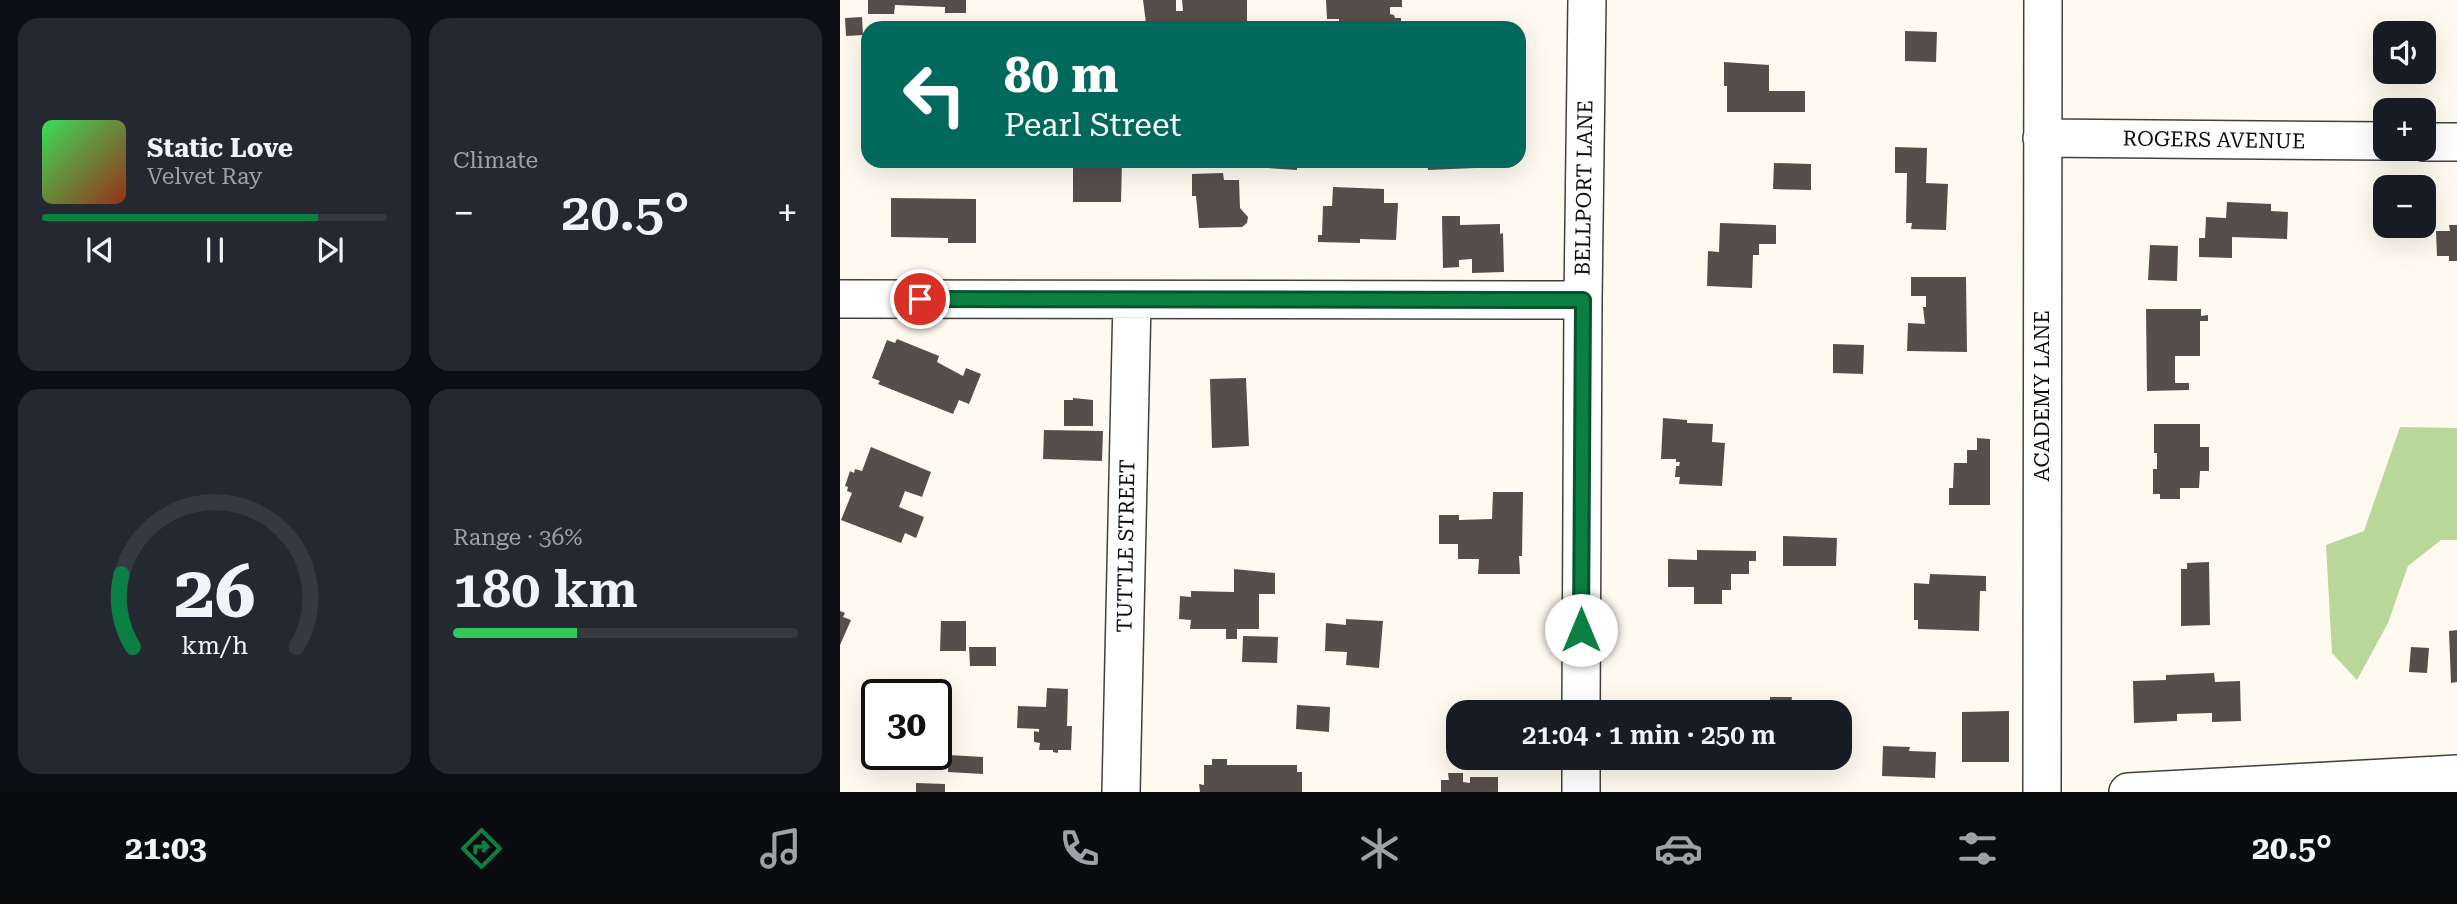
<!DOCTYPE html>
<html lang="en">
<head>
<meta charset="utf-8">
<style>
	body { margin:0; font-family:"Roboto Serif",serif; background:#242831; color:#f1f3f6; height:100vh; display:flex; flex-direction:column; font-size:26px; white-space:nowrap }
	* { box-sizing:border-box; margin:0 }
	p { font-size:23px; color:#9ea1a6 }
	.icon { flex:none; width:38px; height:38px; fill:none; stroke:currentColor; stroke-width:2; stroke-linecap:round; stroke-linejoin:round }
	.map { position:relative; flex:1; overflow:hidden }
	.drawer { display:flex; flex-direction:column; gap:18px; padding:18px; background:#0d0f14; width:840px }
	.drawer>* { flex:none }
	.banner { position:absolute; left:21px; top:21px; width:665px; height:147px; border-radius:21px; box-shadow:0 7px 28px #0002; background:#00695c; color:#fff; overflow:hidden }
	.fabs { position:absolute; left:1533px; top:21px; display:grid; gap:14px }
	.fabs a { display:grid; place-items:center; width:63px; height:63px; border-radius:14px; background:#171b24; box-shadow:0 7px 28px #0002; font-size:35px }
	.speed { position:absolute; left:21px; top:679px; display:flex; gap:14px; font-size:35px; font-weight:700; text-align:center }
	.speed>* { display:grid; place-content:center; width:91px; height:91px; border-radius:50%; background:#171b24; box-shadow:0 7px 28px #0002; line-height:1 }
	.speed .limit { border:4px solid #111; border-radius:10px; background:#fff; color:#111 }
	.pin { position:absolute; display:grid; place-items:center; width:60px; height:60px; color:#fff; margin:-30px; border:4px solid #fff; border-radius:50%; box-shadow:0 2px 7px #0007 }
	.me { position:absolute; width:77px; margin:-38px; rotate:0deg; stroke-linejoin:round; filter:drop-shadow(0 0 5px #0008) }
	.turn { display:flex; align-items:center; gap:24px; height:147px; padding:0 28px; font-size:32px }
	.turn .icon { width:91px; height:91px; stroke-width:2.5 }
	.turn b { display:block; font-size:49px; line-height:60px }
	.big { font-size:52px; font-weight:600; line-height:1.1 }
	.drawer .tile { flex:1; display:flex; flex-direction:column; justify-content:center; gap:10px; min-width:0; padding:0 24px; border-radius:21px; background:#242831 }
	.drawer .dial { align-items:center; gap:0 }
	.dial svg { height:182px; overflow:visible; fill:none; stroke:#363941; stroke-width:7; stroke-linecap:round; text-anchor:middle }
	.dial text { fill:#f1f3f6; stroke:none }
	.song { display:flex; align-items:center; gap:21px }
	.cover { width:84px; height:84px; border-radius:10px; background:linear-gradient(135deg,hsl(130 70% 55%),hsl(10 70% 35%)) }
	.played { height:7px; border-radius:4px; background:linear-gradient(90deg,#0b8043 80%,#363941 80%) }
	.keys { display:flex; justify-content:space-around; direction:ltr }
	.heat { display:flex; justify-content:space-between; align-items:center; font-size:38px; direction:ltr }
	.charge { height:10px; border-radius:5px; background:linear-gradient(90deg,#34c759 36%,#363941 0) }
	.drawer .tiles { flex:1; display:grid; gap:18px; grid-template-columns:repeat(2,1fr) }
	.trip { position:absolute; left:606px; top:700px; width:406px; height:70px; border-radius:21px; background:#171b24; box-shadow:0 7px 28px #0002; font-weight:600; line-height:70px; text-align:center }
	.dock { display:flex; height:112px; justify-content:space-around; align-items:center; background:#090b0e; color:#9ea1a6 }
	.dock .icon { width:49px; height:49px }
	.dock .current { color:#0b8043 }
	.dock b { font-size:32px; color:#f1f3f6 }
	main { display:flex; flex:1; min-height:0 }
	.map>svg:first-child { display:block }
</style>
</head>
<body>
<main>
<section class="drawer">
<div class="tiles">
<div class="tile">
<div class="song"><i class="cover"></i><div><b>Static Love</b><p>Velvet Ray</p></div></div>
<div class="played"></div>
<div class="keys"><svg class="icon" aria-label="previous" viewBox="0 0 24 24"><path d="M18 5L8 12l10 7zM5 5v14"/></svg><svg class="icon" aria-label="pause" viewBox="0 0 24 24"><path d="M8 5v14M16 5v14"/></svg><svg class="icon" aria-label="next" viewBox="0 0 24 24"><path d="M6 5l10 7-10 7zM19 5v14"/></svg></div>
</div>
<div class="tile"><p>Climate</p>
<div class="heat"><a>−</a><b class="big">20.5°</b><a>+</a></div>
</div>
<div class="tile dial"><svg viewBox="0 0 100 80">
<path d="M14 69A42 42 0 1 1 86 69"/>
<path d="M14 69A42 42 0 0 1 9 37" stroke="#0b8043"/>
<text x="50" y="56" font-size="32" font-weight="700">26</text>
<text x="50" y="72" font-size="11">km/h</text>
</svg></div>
<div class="tile"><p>Range · 36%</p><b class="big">180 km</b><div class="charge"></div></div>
</div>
</section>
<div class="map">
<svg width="1617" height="792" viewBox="0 0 1617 792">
	<rect width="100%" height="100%" fill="#fefaef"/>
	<path fill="#bad79a" d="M1560,427L1617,428V540H1601L1568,566L1548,623L1517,680L1492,653L1486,545L1524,531Z"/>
	<path fill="#564e4a" d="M28,0H126V13H105V7L55,5L54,14H28Z
		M303,0H336V11H343L342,0H407V28H342L343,24H330V28H315V23H306Z
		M486,0H562V7H550V14L554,15L555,18H561V28H499V19H487Z
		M22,17L23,35L6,36L5,18Z
		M1065,31L1097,32L1096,62L1065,61Z
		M884,62L929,65V91H965V112H887V86H884Z
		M1055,147L1087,148L1086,183L1108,184L1106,230L1071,229L1072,223H1066L1067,173H1055Z
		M249,161H282L281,202H233V166H249Z
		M428,161H457V170L428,168Z
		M587,161H642V164H634L635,168L588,170Z
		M934,163L971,164V190L933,189Z
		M383,173L384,180H399L400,208L408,217L407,223L402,227L359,228L356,196H352V174Z
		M493,187L544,189V203H558L556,240L520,239V243L478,242V235H482L483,206H492Z
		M51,198L136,199V243H108V238L51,237Z
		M1387,202L1431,204V211L1448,212L1447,239L1392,237V258L1359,257V238H1365L1366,217L1386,218Z
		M602,216H620V225L660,224V234L663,233L664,272L632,273V259L619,260V267L603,268Z
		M880,223L936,225V244H919V255H913L912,288L867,286L868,251L879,252Z
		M1609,225H1617V261H1609V256H1597L1596,231H1610Z
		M1310,245L1338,246L1337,281L1308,280Z
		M1071,277H1126L1127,352L1067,351L1068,323L1085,324L1083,307H1086V296H1071Z
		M1306,309H1361V316L1368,315V321H1360V356H1335V383H1349V390L1307,391Z
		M57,339L99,356L97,362L123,376L126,368L141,374L129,404L119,400L113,414L38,384L40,381L32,378L47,340L55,343Z
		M993,344L1024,345L1023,374L993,373Z
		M406,378L409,446L372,448L370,379Z
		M233,398L253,400V426H224V400H233Z
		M823,418L847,420V423L873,424L872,442L885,443L882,486L839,484L840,477H835L836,466H839L840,462H836V459H821Z
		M1314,424H1360V447H1369V471H1360L1359,488H1340V499H1320V494H1313V469H1317V453H1314Z
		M204,430L263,431L262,461L203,459Z
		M1137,438L1150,439V505H1109V488H1113L1114,463H1127V450H1137Z
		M31,447L91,472L82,497L65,491L59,507L84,517L76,538L65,533L61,543L1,520L12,493L7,491L8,487L5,486L10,471L14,473L15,469L22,471Z
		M653,492H683L682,556H679L680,574H638L639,559H618V544H599V515H619V520L652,519Z
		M943,536L997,538L996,566H943Z
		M857,550L916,551V561H909V574H891V590H882V604H854V587H828V559L857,560Z
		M1369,562L1370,625L1341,626V569H1347V563Z
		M394,569L435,573V594H419V629H397V639H386V629H350L351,620L339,619L340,596L351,597V591L394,592Z
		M1090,574L1146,576V591H1140L1139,631L1078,629V620H1074V583L1089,584Z
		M0,611L5,613L3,617L11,620L0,645Z
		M506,619L543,621L539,668L506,665L507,652L485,651L486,623L506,625Z
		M101,621H126V651H100Z
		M1617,630V682L1611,683L1609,631Z
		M403,636L438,637L437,663L402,662Z
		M129,647H156V666H130Z
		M1571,647L1589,648L1587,673L1569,672Z
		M1374,673L1375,682L1400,681L1401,721L1372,722V713L1337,714V721L1294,723L1293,681L1326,680V675Z
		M207,688L228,689L227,726H232L231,750H218V753L213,752V750H199L200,743L194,742V731L199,732V729L177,728L178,706L206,707Z
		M930,697H952L951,704L972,705V712H899L905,704H917L916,708H930Z
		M457,705L490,707L489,732L456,729Z
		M1169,711V762H1122V712Z
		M1043,746L1070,747L1069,751L1096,752L1095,778L1042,776Z
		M108,755L143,757V774L108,772Z
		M372,759H387V765H457V772H462V792H360L359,784L364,785V765H372Z
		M608,773H623V782L630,783V777H658V792H601V780H609Z
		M76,783L105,784V792H76Z"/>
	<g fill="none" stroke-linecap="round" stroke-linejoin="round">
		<g stroke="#404040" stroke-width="40">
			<path id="minor" d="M1202,138L1545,141
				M1584,142H1617
				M0,299L743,300
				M741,712L743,300L747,0
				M281,792L292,300
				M741,792V758
				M1202,792L1203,0
				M1288,792L1617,774"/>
		</g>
		<use href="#minor" stroke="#fff" stroke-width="37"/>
	</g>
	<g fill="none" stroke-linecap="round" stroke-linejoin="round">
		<g stroke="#07532c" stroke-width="18">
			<path id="route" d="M80,299L743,300L741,630"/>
		</g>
		<use href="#route" stroke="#0b8043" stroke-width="12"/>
	</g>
	<g text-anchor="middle" stroke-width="7" stroke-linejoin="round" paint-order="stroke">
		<g font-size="21" fill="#0d0d0d" stroke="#fff">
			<text transform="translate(1374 140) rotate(1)" y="7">ROGERS AVENUE</text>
			<text transform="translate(744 188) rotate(-89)" y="7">BELLPORT LANE</text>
			<text transform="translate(1202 396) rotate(-90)" y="7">ACADEMY LANE</text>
			<text transform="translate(286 546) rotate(-89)" y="7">TUTTLE STREET</text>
		</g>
	</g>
</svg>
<div class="fabs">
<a><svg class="icon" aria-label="sound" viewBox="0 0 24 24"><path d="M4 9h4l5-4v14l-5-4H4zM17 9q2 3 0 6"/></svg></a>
<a>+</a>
<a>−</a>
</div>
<div class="speed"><div class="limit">30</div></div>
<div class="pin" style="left:80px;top:299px;background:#d93025"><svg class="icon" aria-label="arrive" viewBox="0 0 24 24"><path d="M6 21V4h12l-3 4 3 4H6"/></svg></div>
<svg class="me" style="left:741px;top:630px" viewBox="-20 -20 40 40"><circle r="19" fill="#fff"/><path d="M0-13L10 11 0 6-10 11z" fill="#0b8043"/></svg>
<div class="trip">21:04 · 1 min · 250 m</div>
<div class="banner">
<div class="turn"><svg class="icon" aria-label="left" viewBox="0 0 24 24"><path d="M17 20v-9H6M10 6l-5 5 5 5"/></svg><div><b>80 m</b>Pearl Street</div></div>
</div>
</div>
</main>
<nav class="dock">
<b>21:03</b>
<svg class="icon current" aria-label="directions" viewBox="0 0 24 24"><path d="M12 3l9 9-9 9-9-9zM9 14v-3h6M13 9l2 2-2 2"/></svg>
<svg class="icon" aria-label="music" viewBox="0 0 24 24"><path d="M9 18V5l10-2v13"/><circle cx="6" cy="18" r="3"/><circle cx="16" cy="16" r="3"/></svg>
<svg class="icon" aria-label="phone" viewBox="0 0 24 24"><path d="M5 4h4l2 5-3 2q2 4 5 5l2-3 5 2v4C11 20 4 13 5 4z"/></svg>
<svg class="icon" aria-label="climate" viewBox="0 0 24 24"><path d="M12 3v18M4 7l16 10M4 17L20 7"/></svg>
<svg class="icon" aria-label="car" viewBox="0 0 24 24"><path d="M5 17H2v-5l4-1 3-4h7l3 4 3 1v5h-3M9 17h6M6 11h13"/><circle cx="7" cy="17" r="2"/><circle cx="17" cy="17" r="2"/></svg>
<svg class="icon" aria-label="filters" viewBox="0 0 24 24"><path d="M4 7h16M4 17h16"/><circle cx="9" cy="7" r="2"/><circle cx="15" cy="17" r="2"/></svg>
<b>20.5°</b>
</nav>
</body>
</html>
